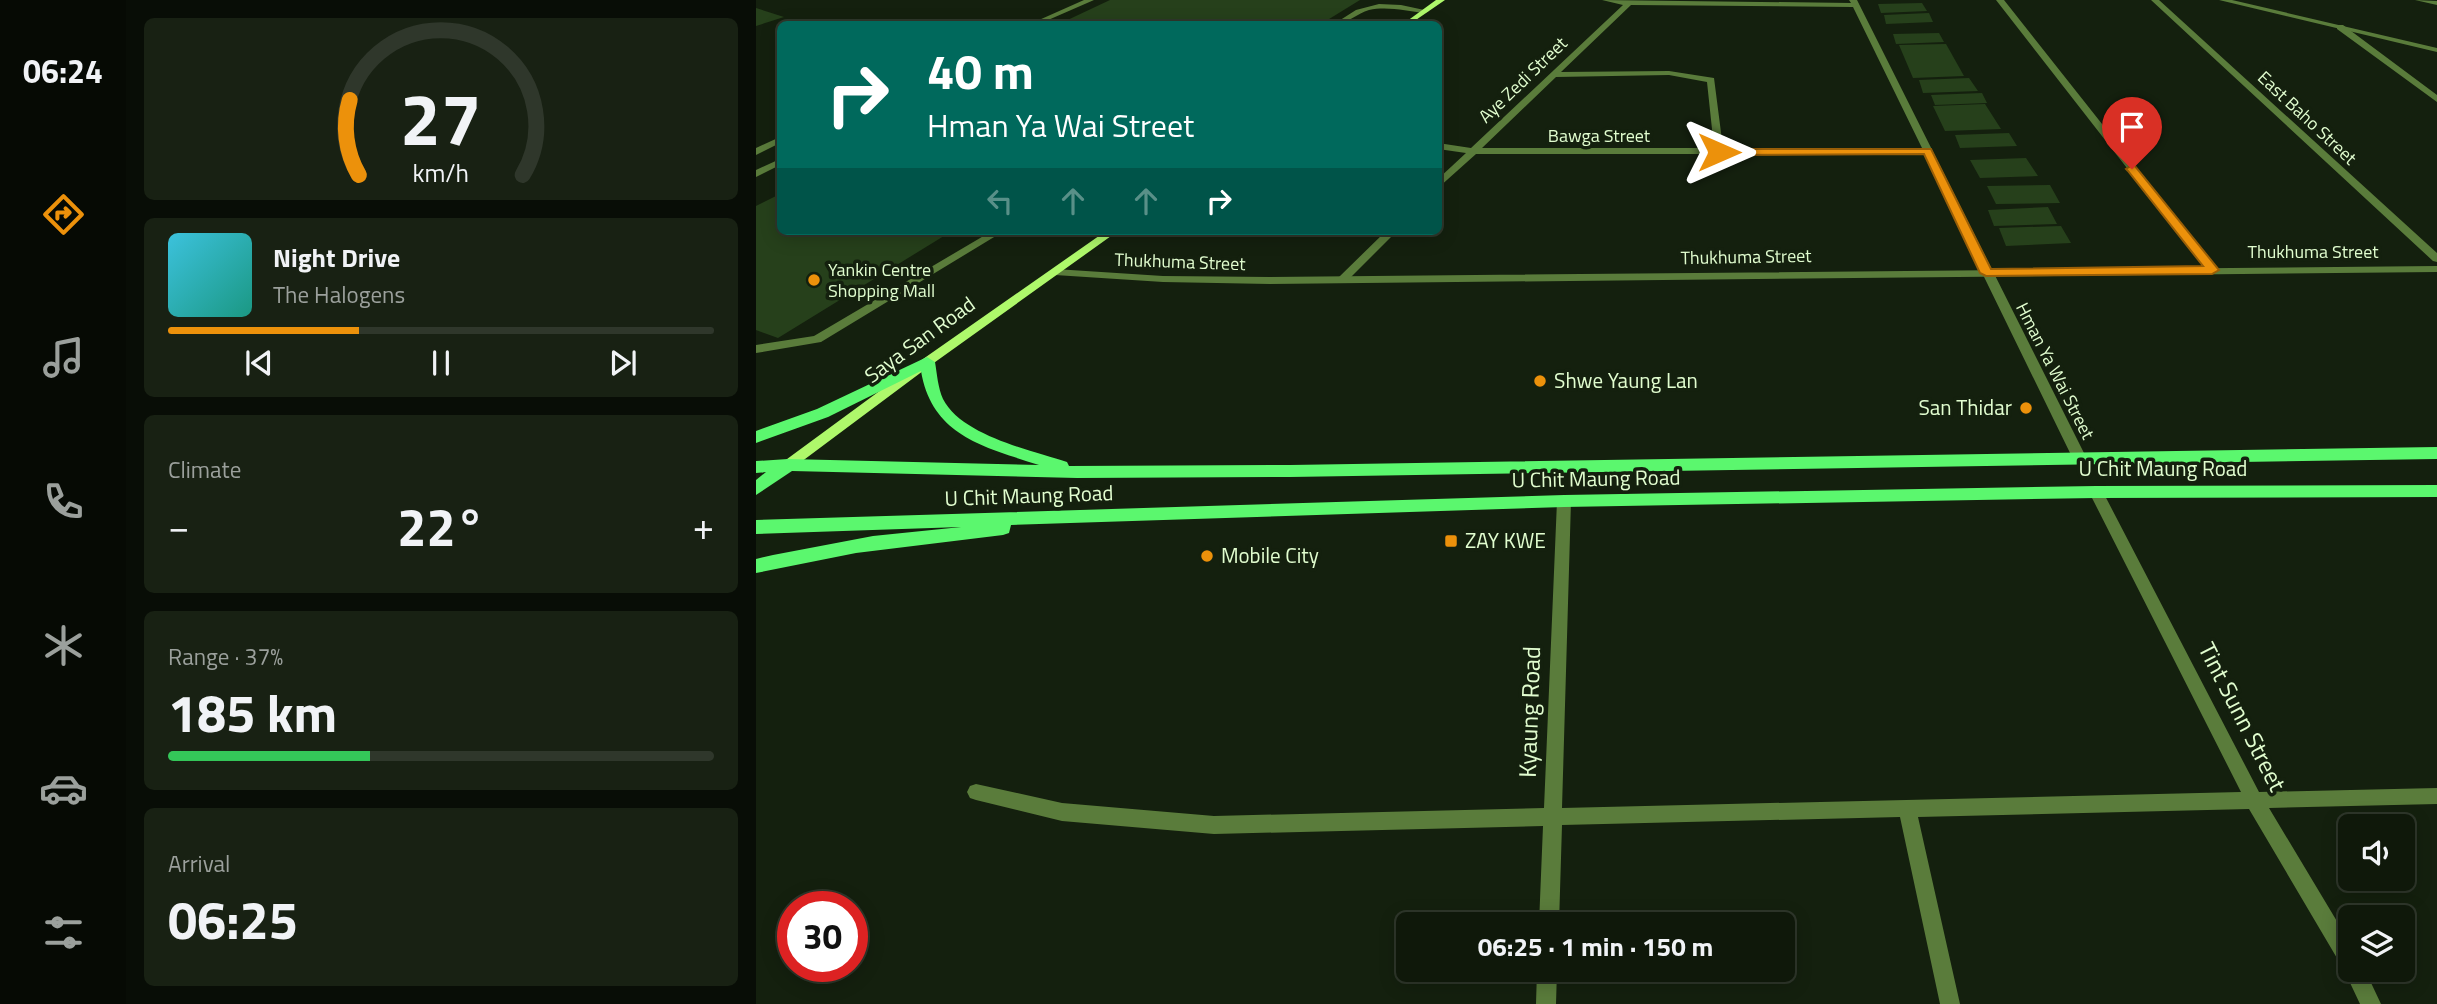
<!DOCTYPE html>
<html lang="en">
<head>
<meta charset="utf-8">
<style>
	body { margin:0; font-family:"Titillium Web",sans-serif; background:#182113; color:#f1f3f6; height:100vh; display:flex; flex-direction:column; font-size:26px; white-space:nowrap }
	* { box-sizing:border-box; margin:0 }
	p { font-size:23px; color:#9ba09c }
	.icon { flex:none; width:38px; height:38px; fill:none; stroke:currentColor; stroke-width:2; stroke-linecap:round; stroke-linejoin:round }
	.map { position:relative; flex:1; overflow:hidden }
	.details { display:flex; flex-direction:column; gap:18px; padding:18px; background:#080d06; width:630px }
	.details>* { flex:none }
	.banner { position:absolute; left:21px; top:21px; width:665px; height:214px; border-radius:10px; box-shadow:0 4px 18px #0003,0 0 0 2px #2f372b; background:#00695c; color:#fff; overflow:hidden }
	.buttons { position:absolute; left:1582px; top:814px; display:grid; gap:14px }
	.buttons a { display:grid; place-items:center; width:77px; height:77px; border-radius:10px; background:#0f180a; box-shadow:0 4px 18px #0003,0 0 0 2px #2f372b; font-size:35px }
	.speed { position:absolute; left:21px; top:891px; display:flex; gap:14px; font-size:35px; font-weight:700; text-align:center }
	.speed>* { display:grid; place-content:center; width:91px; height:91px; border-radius:50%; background:#0f180a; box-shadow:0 4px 18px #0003,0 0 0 2px #2f372b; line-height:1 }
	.speed .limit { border:10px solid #d22; background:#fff; color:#111 }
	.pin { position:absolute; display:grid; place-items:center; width:60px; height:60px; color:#fff; margin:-72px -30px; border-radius:50% 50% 50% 0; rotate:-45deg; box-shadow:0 0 7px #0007 }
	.pin .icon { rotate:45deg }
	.me { position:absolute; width:77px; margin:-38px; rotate:90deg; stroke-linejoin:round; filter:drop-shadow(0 0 5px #0008) }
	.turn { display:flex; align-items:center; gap:24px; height:147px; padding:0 35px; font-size:32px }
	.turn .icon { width:91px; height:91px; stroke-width:2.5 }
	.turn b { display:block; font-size:49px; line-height:60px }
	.lanes { display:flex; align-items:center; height:66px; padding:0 35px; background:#0003; justify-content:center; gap:35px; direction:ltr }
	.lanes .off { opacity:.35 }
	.big { font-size:52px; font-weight:700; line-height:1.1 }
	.details .tile { flex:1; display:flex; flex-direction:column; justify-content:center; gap:10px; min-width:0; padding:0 24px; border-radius:10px; background:#182113 }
	.details .dial { align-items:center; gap:0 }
	.dial svg { height:182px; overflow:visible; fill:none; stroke:#2f372b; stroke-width:7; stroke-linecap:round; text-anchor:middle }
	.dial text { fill:#f1f3f6; stroke:none }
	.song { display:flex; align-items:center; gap:21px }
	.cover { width:84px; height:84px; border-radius:10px; background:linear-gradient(135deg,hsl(190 70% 55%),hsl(170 70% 35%)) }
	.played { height:7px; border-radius:4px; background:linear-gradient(90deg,#ec910b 35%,#2f372b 35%) }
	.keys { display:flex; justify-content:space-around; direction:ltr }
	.heat { display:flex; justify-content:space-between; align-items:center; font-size:38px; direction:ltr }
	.charge { height:10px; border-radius:5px; background:linear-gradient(90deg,#34c759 37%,#2f372b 0) }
	.trip { position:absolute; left:640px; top:912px; width:399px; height:70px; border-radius:10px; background:#0f180a; box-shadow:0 4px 18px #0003,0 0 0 2px #2f372b; font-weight:700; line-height:70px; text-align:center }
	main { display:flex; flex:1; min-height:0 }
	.tab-bar { display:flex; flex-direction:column; width:126px; justify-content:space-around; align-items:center; background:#060a04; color:#9ba09c }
	.tab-bar .icon { width:49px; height:49px }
	.tab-bar .active { color:#ec910b }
	.tab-bar b { font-size:32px; color:#f1f3f6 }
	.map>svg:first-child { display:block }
</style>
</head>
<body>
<main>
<nav class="tab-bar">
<b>06:24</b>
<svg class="icon active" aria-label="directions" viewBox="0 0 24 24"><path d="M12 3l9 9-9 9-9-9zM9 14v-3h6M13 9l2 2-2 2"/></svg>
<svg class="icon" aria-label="music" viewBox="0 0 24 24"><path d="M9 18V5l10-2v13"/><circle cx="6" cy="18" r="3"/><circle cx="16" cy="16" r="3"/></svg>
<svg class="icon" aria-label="phone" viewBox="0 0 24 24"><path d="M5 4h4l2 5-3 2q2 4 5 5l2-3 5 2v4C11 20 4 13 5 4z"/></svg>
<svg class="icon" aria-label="climate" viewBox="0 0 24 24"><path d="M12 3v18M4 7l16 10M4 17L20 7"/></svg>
<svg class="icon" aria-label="car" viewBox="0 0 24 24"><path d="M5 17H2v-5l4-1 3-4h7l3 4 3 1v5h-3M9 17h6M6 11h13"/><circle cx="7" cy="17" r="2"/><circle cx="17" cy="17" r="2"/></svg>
<svg class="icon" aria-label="filters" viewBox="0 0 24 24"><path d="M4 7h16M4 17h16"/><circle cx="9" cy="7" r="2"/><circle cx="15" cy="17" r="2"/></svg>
</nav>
<section class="details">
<div class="tile dial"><svg viewBox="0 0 100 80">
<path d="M14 69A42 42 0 1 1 86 69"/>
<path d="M14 69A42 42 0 0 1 10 36" stroke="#ec910b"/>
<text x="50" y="56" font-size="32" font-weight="700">27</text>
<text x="50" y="72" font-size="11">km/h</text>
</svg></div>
<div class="tile">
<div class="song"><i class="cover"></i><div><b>Night Drive</b><p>The Halogens</p></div></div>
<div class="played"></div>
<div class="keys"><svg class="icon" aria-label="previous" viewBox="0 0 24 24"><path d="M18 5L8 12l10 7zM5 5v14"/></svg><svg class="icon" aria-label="pause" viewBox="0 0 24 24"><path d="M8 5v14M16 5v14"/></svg><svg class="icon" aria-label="next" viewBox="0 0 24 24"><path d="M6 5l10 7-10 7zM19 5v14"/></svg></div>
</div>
<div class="tile"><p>Climate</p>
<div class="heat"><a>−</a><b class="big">22°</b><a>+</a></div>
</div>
<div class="tile"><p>Range · 37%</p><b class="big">185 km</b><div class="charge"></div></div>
<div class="tile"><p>Arrival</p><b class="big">06:25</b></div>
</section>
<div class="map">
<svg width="1681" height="1004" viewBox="0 0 1681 1004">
	<rect width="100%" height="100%" fill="#14200e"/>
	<path fill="#26401b" d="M354,0H604L565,24H303Z
		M1166,3L1171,11L1125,13L1122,4Z
		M0,8L28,17L0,26Z
		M1173,13L1177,22L1130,24L1128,15Z
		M1183,33L1188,42L1140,44L1137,34Z
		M1190,44L1208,76L1157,78L1143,45Z
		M1213,78L1222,91L1167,93L1163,80Z
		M1226,93L1231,103L1179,105L1175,95Z
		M1229,104L1245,129L1189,131L1177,106Z
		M1253,133L1261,146L1204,148L1199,135Z
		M1270,158L1282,176L1224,178L1214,160Z
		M1294,185L1304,203L1240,204L1231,186Z
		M24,194V231H196L22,338L0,330V206Z
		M1292,207L1301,224L1238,226L1232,210Z
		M1305,226L1315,243L1250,246L1243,228Z"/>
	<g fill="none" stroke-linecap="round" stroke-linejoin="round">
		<path fill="#5a7c3b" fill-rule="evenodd" d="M1463,0H1476L1681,48V52Z
			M623,4L645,5L673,11L669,13C651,11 631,6 613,10C601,13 591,25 578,24L600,10Z
			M52,22H56L60,24H52Z
			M24,159V165L0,177V170Z
			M236,231H248L65,342L0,353V345L58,336Z
			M1681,266V272L514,284L407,282L299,275L294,272L299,269L407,276L514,277Z"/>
		<path fill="#5a7c3b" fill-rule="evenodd" d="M328,0H338L283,24H274Z
			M846,0L1095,3L1093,0H1101L1330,457L1328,460L1323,462L1316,457L1168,154H720L682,188V179L710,153L682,149V143L715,148L867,5ZM875,5L1097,7L1166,148H967L958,78L913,71L805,72ZM913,75L951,82L958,148H726L800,77Z
			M1240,0H1248L1460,268V272H1452Z
			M1395,0H1403L1681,253V262L1677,261Z
			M1659,0L1681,1V5Z
			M1581,25H1587L1681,95V102L1581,29Z
			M24,137V143L0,155V148Z
			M630,231H641L591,281H583V277Z
			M1340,487L1347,492L1503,792L1681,788V804L1513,808L1594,943V970H1609L1625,1004H1604L1588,970L1493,809L1162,817L1204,1004H1184L1144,817L806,825L803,924H783L787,826L458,834L306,821L220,800L214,798L211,792L214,786L220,784L306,803L458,816L788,808L801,501L808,496L815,501L806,808L1485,792L1333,492Z
			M781,970H801L800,1004H780Z"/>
		<path fill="#aef86b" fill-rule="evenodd" d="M680,0H689L654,24H647Z
			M350,231H362L175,365L37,468H27L25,465L27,462L167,359Z"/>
		<path fill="#5bf76e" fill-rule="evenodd" d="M171,357L179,362C181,374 182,388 187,399C206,436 275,450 311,462L313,466L534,465L1681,447V459L534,477L321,478L36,471L0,495V480L10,472L0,473V461L32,459L283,465C228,447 176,436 165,371L72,417L0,443V431L61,409Z
			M1681,485V497L1340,498L808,507L255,525L253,533L247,535L100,553L0,573V559L17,555L117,536L205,527L0,534V520L808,495L1340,486Z"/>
	</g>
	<path fill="#ec910b" stroke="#995e07" stroke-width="2" d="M960,149H1175L1235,269L1447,266L1372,171L1370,169L1376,165L1379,166L1463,270L1456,274L1230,276L1224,273L1168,154L963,155L960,154Z"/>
	<g fill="#ec910b" stroke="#14200e" stroke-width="2.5">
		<circle cx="58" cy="280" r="7"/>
		<circle cx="784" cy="381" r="7"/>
		<circle cx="1270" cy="408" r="7"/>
		<rect x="688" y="534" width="14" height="14" rx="3.5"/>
		<circle cx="451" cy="556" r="7"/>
	</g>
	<g text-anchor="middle" stroke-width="7" stroke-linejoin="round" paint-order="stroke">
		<g font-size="18" fill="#e1fdcf" stroke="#14200e">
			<text transform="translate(767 80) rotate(-44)" y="6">Aye Zedi Street</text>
			<text transform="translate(1551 118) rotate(43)" y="6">East Baho Street</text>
			<text x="843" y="142">Bawga Street</text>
			<text x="1557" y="258">Thukhuma Street</text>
			<text transform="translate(990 257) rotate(-1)" y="6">Thukhuma Street</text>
			<text transform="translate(424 262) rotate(2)" y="6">Thukhuma Street</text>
			<text transform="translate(1299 371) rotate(63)" y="6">Hman Ya Wai Street</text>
		</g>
		<g font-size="18" fill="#e1fdcf" stroke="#14200e" text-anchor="start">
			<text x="72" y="276">Yankin Centre<tspan x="72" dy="21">Shopping Mall</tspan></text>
		</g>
		<g font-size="21" fill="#e1fdcf" stroke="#14200e">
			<text transform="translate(164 340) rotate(-36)" y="7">Saya San Road</text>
			<text x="1407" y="476">U Chit Maung Road</text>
			<text transform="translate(840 479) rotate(-1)" y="7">U Chit Maung Road</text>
			<text transform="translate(273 496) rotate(-2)" y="7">U Chit Maung Road</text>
		</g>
		<g font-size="21" fill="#e1fdcf" stroke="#14200e" text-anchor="start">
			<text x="798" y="388">Shwe Yaung Lan</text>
			<text x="1256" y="415" text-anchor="end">San Thidar</text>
			<text x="709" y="548">ZAY KWE</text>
			<text x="465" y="563">Mobile City</text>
		</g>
		<g font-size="24" fill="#e1fdcf" stroke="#14200e">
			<text transform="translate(774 712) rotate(-88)" y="8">Kyaung Road</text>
			<text transform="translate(1486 717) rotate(63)" y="8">Tint Sunn Street</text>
		</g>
	</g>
</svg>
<div class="buttons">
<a><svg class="icon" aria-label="sound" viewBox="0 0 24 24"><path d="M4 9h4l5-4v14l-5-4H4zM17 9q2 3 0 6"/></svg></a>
<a><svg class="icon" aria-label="layers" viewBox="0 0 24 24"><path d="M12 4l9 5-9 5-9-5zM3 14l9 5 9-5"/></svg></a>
</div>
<div class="speed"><div class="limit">30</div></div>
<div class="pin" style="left:1376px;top:169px;background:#d93025"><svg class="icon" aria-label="arrive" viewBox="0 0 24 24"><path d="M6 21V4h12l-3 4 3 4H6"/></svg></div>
<svg class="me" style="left:963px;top:152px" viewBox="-20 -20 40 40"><path d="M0-17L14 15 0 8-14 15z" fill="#ec910b" stroke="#fff" stroke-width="4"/></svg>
<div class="trip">06:25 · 1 min · 150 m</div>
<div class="banner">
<div class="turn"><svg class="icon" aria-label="right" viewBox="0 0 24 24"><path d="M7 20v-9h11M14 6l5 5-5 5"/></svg><div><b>40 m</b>Hman Ya Wai Street</div></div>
<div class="lanes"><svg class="icon off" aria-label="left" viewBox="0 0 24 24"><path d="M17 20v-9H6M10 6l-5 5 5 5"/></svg><svg class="icon off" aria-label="ahead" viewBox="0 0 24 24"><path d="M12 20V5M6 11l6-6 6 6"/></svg><svg class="icon off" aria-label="ahead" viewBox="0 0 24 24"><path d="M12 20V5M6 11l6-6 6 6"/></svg><svg class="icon" aria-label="right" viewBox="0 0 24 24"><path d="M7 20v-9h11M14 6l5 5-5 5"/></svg></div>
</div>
</div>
</main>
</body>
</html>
